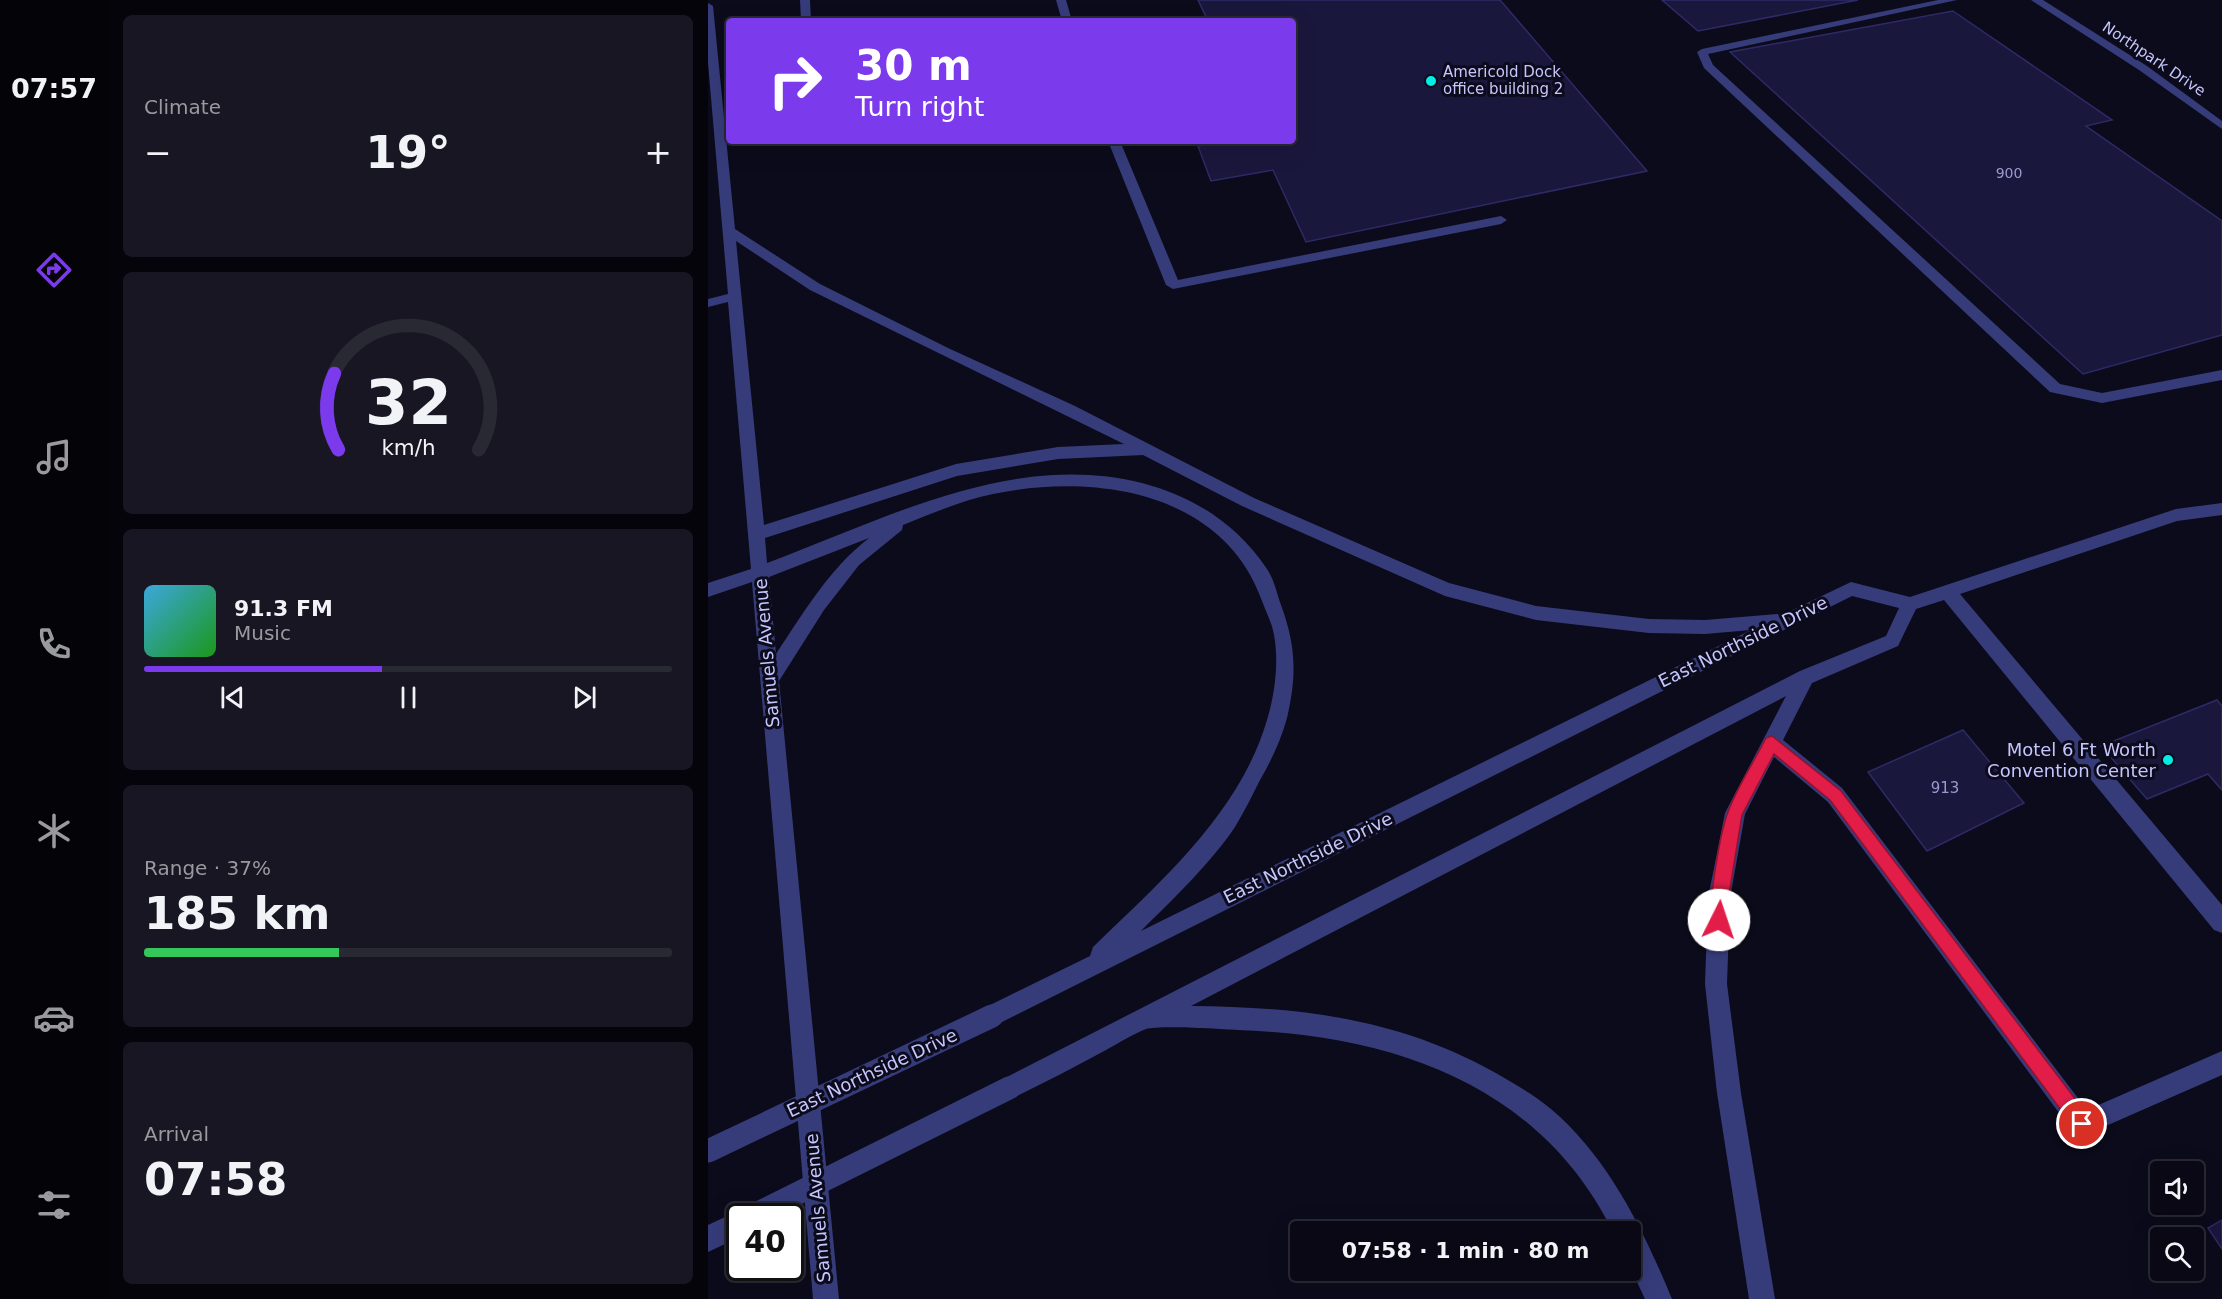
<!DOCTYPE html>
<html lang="en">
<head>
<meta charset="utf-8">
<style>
	body { margin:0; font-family:"DejaVu Sans",sans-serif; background:#171622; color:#f1f3f6; height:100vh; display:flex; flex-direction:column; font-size:22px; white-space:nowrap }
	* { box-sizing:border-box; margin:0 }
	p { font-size:20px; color:#999aa0 }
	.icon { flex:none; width:33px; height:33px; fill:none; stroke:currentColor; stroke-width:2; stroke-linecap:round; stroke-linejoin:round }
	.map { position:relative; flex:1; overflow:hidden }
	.side { display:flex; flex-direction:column; gap:15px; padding:15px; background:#05040b; width:600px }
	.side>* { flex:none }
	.guide { position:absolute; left:18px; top:18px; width:570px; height:126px; border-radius:6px; box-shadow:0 6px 24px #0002,0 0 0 2px #292934; background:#7c3aed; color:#fff; overflow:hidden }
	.fabs { position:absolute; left:1442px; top:1161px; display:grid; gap:12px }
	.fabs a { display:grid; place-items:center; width:54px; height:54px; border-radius:6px; background:#090814; box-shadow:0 6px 24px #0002,0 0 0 2px #292934; font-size:30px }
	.speed { position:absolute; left:18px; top:1203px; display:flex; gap:12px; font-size:30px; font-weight:700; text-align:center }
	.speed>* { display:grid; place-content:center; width:78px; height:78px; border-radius:50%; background:#090814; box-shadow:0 6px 24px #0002,0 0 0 2px #292934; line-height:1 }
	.speed .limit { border:3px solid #111; border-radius:9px; background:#fff; color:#111 }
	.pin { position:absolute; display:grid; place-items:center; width:51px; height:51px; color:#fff; margin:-26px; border:3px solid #fff; border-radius:50%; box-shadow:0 2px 6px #0007 }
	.me { position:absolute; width:66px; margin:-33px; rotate:4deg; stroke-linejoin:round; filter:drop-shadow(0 0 4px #0008) }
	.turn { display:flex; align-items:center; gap:21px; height:126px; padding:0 30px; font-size:27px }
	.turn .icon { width:78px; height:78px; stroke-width:2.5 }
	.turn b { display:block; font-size:42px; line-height:51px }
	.big { font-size:45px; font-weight:600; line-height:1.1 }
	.side .card { flex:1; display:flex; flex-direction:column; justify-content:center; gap:9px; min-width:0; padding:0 21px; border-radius:9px; background:#171622 }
	.side .dial { align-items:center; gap:0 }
	.dial svg { height:156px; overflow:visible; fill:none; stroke:#292934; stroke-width:7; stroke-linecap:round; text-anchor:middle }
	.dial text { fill:#f1f3f6; stroke:none }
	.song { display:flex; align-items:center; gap:18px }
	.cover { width:72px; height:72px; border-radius:9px; background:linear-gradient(135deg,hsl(200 70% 55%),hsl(120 70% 35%)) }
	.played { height:6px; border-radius:3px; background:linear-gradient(90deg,#7c3aed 45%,#292934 45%) }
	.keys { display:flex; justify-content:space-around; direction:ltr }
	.heat { display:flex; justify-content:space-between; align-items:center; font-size:33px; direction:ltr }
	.charge { height:9px; border-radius:4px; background:linear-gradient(90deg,#34c759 37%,#292934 0) }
	.trip { position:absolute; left:582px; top:1221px; width:351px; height:60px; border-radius:6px; background:#090814; box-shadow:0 6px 24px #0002,0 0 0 2px #292934; font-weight:600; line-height:60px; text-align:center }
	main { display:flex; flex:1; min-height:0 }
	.tabs { display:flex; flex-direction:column; width:108px; justify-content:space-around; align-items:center; background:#040308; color:#999aa0 }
	.tabs .icon { width:42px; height:42px }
	.tabs .selected { color:#7c3aed }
	.tabs b { font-size:27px; color:#f1f3f6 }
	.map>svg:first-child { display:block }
</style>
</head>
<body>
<main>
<nav class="tabs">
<b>07:57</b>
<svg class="icon selected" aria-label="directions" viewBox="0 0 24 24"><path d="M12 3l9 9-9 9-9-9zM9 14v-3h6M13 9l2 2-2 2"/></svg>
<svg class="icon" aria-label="music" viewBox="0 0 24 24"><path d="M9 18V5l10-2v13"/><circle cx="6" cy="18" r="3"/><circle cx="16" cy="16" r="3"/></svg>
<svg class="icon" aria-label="phone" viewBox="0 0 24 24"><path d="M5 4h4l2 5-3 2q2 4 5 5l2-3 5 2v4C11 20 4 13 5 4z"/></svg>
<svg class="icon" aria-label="climate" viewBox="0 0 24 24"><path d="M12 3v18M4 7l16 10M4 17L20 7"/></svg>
<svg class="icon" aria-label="car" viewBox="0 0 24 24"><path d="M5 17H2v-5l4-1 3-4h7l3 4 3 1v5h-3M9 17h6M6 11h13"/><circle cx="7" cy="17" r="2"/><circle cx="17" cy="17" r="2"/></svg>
<svg class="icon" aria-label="filters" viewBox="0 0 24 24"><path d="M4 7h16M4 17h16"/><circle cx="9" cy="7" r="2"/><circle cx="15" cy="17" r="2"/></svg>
</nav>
<section class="side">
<div class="card"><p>Climate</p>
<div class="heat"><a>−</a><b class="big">19°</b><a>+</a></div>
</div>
<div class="card dial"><svg viewBox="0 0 100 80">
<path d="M14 69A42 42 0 1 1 86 69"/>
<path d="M14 69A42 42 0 0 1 12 30" stroke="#7c3aed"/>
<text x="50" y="56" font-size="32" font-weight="700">32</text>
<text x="50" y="72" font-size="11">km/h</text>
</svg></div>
<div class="card">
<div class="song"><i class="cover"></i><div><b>91.3 FM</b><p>Music</p></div></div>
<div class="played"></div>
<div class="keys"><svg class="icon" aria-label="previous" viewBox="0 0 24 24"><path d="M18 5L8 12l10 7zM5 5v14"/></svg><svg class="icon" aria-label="pause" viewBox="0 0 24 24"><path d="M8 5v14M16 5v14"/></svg><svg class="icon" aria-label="next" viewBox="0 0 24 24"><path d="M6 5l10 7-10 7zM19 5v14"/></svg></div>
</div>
<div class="card"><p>Range · 37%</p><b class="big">185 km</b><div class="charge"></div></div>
<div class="card"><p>Arrival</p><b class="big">07:58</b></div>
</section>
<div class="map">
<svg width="1514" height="1299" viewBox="0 0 1514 1299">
	<rect width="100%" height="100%" fill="#0c0b1b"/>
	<path fill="#1a173c" stroke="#2e2a67" stroke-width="1.5" d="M490,0H792L939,171L598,242L565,170L503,181L490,146L520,141H585V21H500Z
		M954,0H1150L990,31Z
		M1245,11L1404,120L1378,126L1514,221V335L1375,374L1022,52Z
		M1509,700L1514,706V790L1500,774L1439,799L1393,746Z
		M1255,730L1316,803L1219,851L1160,772Z
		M1514,1220V1249L1500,1228Z"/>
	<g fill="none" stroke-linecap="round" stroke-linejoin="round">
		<path fill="#363c7a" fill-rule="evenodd" d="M92,0H102L103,21H93Z
			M348,0H358L364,21H354Z
			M1230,0H1249L1000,54L1005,65L1352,384L1394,393L1514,370V380L1394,403L1342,392L996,68L989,52L994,49Z
			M1323,0H1335L1439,66L1514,121V129L1431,70Z
			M0,3L5,6L27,229L112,284L240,348L367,406L546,498L741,583L828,606L941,619L997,620L1069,614L1074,615L1143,582L1202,597L1468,509L1514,503V515L1469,521L1252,594L1514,905V933L1506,930L1236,600L1208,609L1190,646L1104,683L1075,740L1134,788L1379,1110L1514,1051V1075L1375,1136L1366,1133L1120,802L1066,757L1037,814L1022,898L1019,984L1033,1093L1067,1299H1041L1009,1093L997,984L1000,898L1017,813L1078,696L483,1006C591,1007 689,1018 786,1072C805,1083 826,1095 843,1109C900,1157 936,1231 964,1299H937L922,1267V1232H905C832,1084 684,1035 529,1030C511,1029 452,1025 438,1029C425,1034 411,1043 398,1050C369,1066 339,1081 309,1096L301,1100L293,1096L289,1088L293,1080L1092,671L1178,636L1191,608L1144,596L284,1027L276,1024L273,1016L276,1008L382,956L385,947C452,882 532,813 559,720C567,694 571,661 566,635C564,623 558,612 554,601C515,491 386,473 285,494C255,500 225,513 195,525L194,530L151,565L116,610L71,681L131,1299H105L44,582L0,597V583L43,569L20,302L0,307V299L20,294L0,63ZM28,241L102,290L416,444L350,447L248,464L56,525ZM435,455L534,506L737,596L828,620L941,633L997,634L1043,630L433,931C464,900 503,863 527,827C536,812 544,796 552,780C563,761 573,740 579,718C589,675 588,646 573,605C569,594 566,579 559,569C511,497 428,470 344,475C246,481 150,529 59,563L57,538L249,476L350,459ZM161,538C121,569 96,612 68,654L61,577Z
			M400,141H412L470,280L793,216L799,220L793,224L465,289L458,285Z
			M32,1210L42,1216H32V1237L0,1252V1225Z"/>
		<path stroke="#363c7a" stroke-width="23" d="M0,1151L284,1016
			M44,1216L301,1088"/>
	</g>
	<path fill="#e11d48" stroke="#92132f" stroke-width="1.5" d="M1064,736L1133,791L1381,1117L1384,1124L1381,1130L1374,1133L1368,1130L1122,800L1066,754L1034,815L1016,925L1011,928L1005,925C998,909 1013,830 1020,812C1029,787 1046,762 1058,738Z"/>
	<g fill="#03ede7" stroke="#0c0b1b" stroke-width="2">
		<circle cx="723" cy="81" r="6"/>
		<circle cx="1460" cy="760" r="6"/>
	</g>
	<g text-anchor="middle" stroke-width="6" stroke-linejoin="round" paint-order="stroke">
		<g font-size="14" fill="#9b9ace">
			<text x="1301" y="178">900</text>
		</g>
		<g font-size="15" fill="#c6c6fe" stroke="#0c0b1b">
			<text transform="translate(1446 59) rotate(34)" y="5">Northpark Drive</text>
		</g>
		<g font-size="15" fill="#c6c6fe" stroke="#0c0b1b" text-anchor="start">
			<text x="735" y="77">Americold Dock<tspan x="735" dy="17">office building 2</tspan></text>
		</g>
		<g font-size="15" fill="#9b9ace">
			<text x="1237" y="793">913</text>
		</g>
		<g font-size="18" fill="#c6c6fe" stroke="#0c0b1b">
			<text transform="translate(1035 642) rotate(-26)" y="6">East Northside Drive</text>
			<text transform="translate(59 653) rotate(-95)" y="6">Samuels Avenue</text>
			<text transform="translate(600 858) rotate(-26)" y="6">East Northside Drive</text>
			<text transform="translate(164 1073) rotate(-25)" y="6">East Northside Drive</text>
			<text transform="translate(110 1208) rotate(-95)" y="6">Samuels Avenue</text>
		</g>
		<g font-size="18" fill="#c6c6fe" stroke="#0c0b1b" text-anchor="end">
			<text x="1448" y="756">Motel 6 Ft Worth<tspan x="1448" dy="21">Convention Center</tspan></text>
		</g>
	</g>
</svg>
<div class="fabs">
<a><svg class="icon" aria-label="sound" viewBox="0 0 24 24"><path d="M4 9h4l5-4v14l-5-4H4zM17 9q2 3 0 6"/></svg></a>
<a><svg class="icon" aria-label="search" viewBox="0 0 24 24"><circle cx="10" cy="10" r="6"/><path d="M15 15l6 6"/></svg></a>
</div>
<div class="speed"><div class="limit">40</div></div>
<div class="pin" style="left:1374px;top:1124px;background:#d93025"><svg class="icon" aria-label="arrive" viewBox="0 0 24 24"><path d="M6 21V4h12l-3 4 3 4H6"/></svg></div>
<svg class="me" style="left:1011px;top:920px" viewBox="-20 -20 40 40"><circle r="19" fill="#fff"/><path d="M0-13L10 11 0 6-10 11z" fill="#e11d48"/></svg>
<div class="trip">07:58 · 1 min · 80 m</div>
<div class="guide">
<div class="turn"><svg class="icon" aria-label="right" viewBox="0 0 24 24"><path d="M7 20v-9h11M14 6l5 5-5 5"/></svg><div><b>30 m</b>Turn right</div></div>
</div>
</div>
</main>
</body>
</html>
